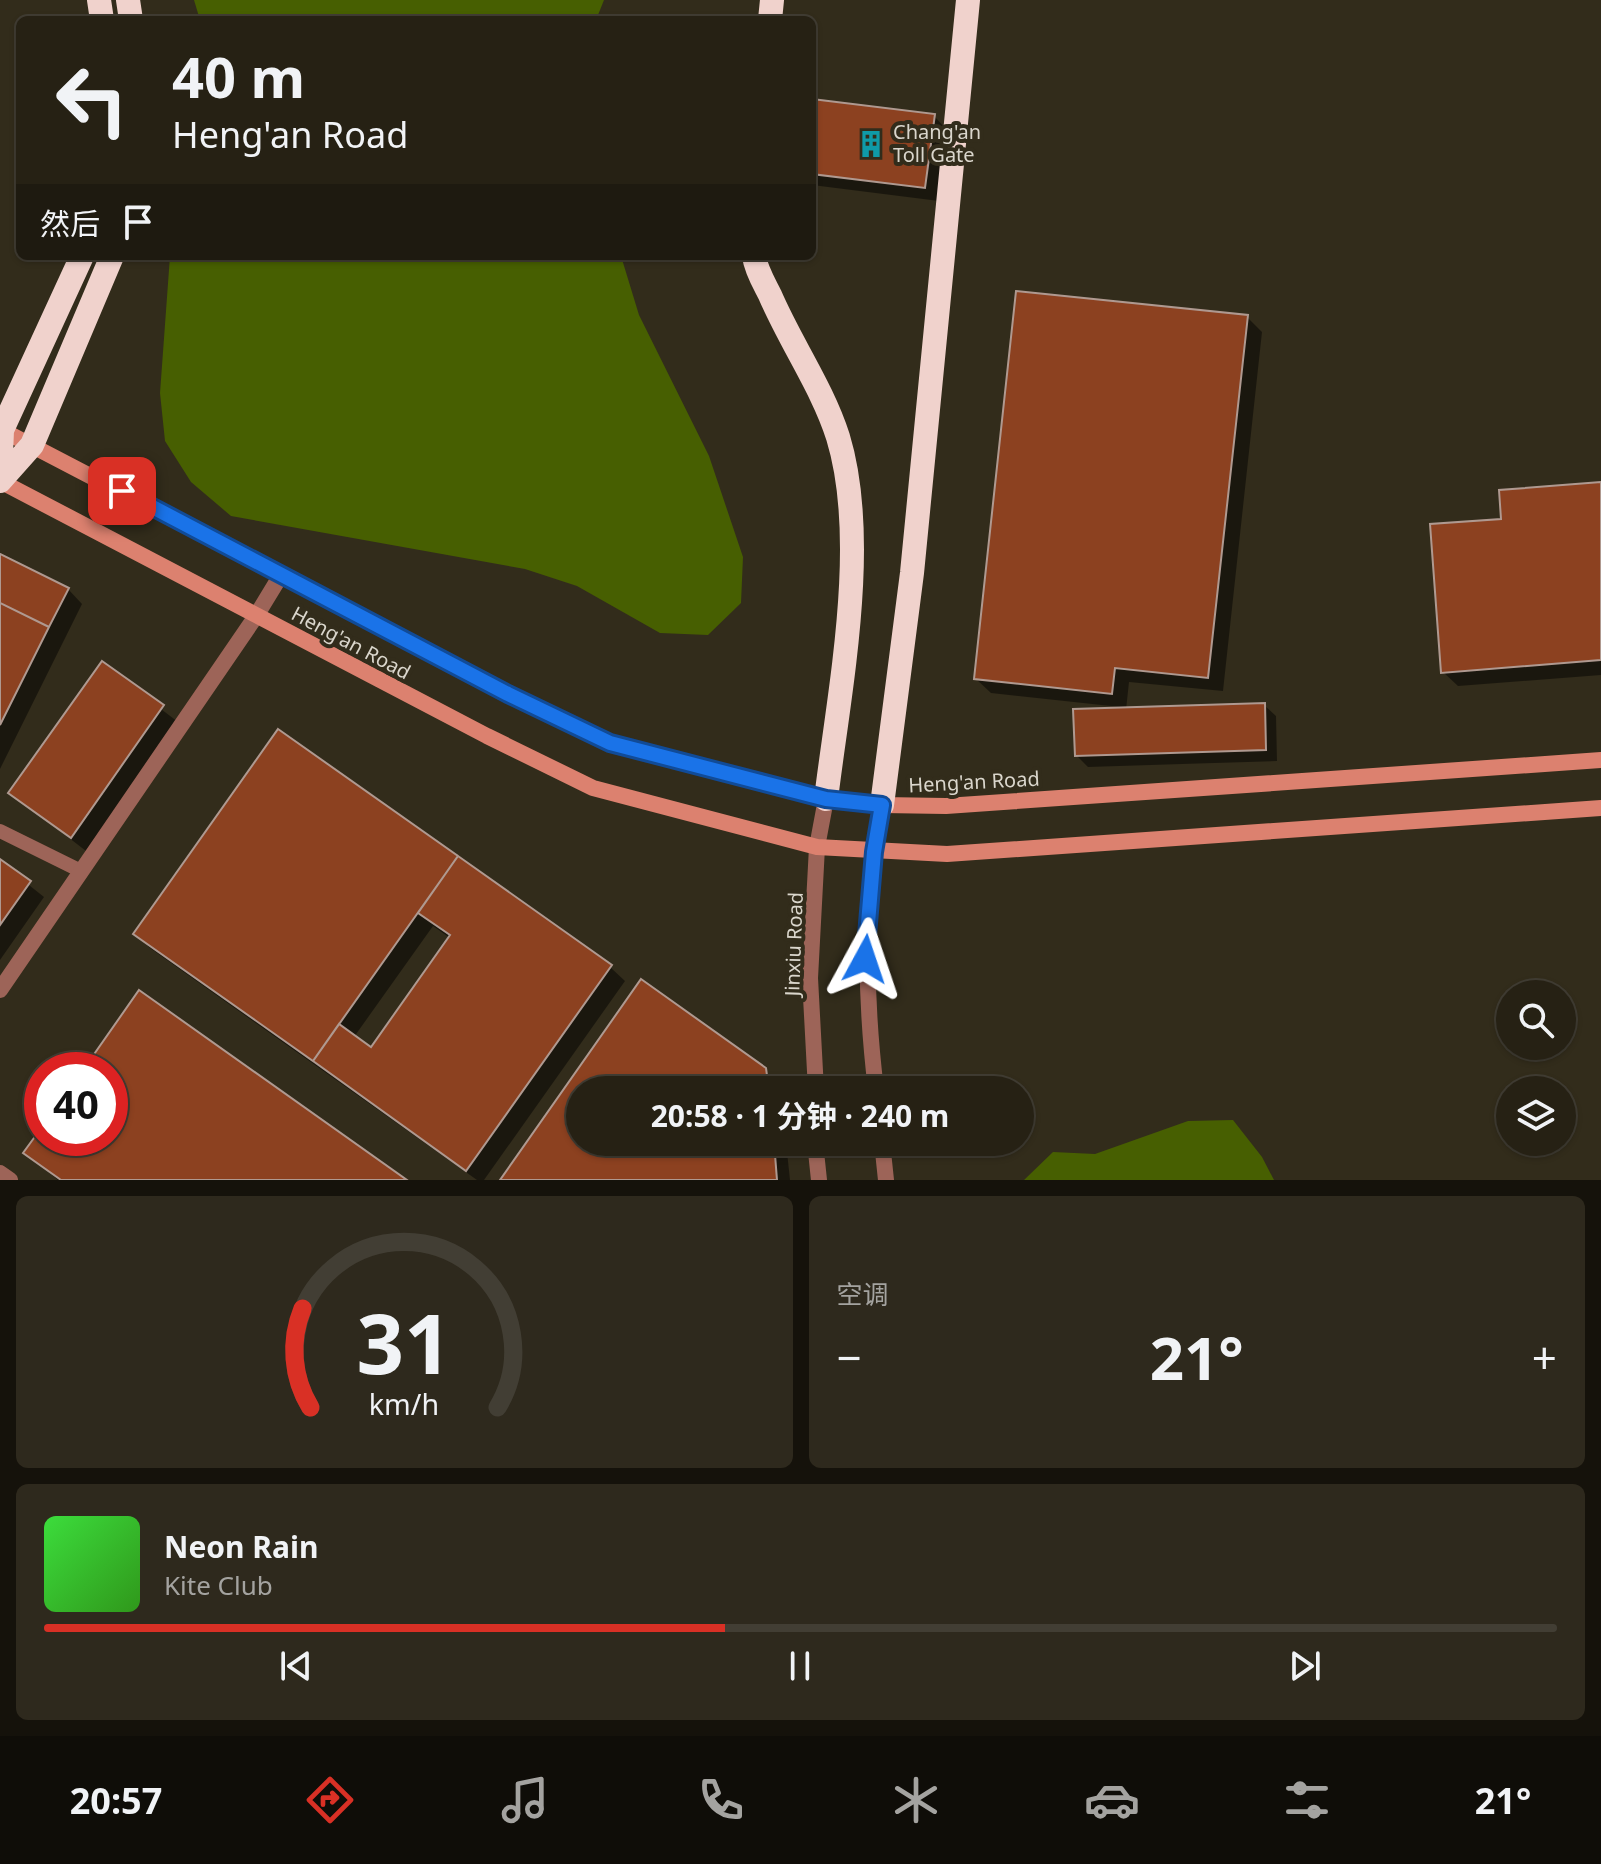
<!DOCTYPE html>
<html lang="zh">
<head>
<meta charset="utf-8">
<style>
	body { margin:0; font-family:"Noto Sans","Noto Sans SC",sans-serif; background:#2e291d; color:#f1f3f6; height:100vh; display:flex; flex-direction:column; font-size:30px; white-space:nowrap }
	* { box-sizing:border-box; margin:0 }
	p { font-size:26px; color:#a4a3a0 }
	.icon { flex:none; width:44px; height:44px; fill:none; stroke:currentColor; stroke-width:2; stroke-linecap:round; stroke-linejoin:round }
	.map { position:relative; height:1180px; overflow:hidden }
	.side { display:flex; flex-direction:column; gap:16px; padding:16px; background:#15120b; flex:1 }
	.side>* { flex:none }
	.top-card { position:absolute; left:16px; top:16px; width:800px; height:244px; border-radius:12px; box-shadow:0 2px 6px #0004,0 0 0 2px #423e34; background:#262114; color:#f1f3f6; overflow:hidden }
	.fabs { position:absolute; left:1496px; top:980px; display:grid; gap:16px }
	.fabs a { display:grid; place-items:center; width:80px; height:80px; border-radius:50%; background:#262114; box-shadow:0 2px 6px #0004,0 0 0 2px #423e34; font-size:40px }
	.speed { position:absolute; left:24px; top:1052px; display:flex; gap:16px; font-size:40px; font-weight:700; text-align:center }
	.speed>* { display:grid; place-content:center; width:104px; height:104px; border-radius:50%; background:#262114; box-shadow:0 2px 6px #0004,0 0 0 2px #423e34; line-height:1 }
	.speed .limit { border:12px solid #d22; background:#fff; color:#111 }
	.pin { position:absolute; display:grid; place-items:center; width:68px; height:68px; color:#fff; margin:-34px; border-radius:16px; box-shadow:0 4px 12px #0006 }
	.me { position:absolute; width:88px; margin:-44px; rotate:5deg; stroke-linejoin:round; filter:drop-shadow(0 0 6px #0008) }
	.turn { display:flex; align-items:center; gap:28px; height:168px; padding:0 24px; font-size:36px }
	.turn .icon { width:104px; height:104px; stroke-width:2.5 }
	.turn b { display:block; font-size:56px; line-height:68px }
	.then { display:flex; align-items:center; height:76px; padding:0 24px; background:#0003; gap:16px; font-size:30px }
	.big { font-size:60px; font-weight:700; line-height:1.1 }
	.side .card { flex:1; display:flex; flex-direction:column; justify-content:center; gap:12px; min-width:0; padding:0 28px; border-radius:12px; background:#2e291d }
	.side .dial { align-items:center; gap:0 }
	.dial svg { height:208px; overflow:visible; fill:none; stroke:#423e34; stroke-width:7; stroke-linecap:round; text-anchor:middle }
	.dial text { fill:#f1f3f6; stroke:none }
	.song { display:flex; align-items:center; gap:24px }
	.cover { width:96px; height:96px; border-radius:12px; background:linear-gradient(135deg,hsl(120 70% 55%),hsl(110 70% 35%)) }
	.played { height:8px; border-radius:4px; background:linear-gradient(90deg,#d93025 45%,#423e34 45%) }
	.keys { display:flex; justify-content:space-around; direction:ltr }
	.heat { display:flex; justify-content:space-between; align-items:center; font-size:44px; direction:ltr }
	.side .tiles { flex:1; display:grid; gap:16px; grid-template-columns:1fr 1fr }
	.card:last-child { grid-column:span 2 }
	.trip { position:absolute; left:566px; top:1076px; width:468px; height:80px; border-radius:40px; background:#262114; box-shadow:0 2px 6px #0004,0 0 0 2px #423e34; font-weight:700; line-height:80px; text-align:center }
	.dock { display:flex; height:128px; justify-content:space-around; align-items:center; background:#0f0d08; color:#a4a3a0 }
	.dock .icon { width:56px; height:56px }
	.dock .on { color:#d93025 }
	.dock b { font-size:36px; color:#f1f3f6 }
	.map>svg:first-child { display:block }
</style>
</head>
<body>
<div class="map">
<svg width="1601" height="1180" viewBox="0 0 1601 1180">
	<rect width="100%" height="100%" fill="#322c1b"/>
	<path fill="#475f01" d="M194,0H604L596,20H200Z
		M170,256H621L639,315L709,456L743,557L741,603L708,635L660,633L577,586L525,569L231,516L191,482L165,441L160,393Z
		M1233,1120L1262,1157L1274,1180H1024L1053,1152L1095,1154L1188,1121Z"/>
	<path fill="#0007" fill-rule="evenodd" d="M812,101L934,116L948,131L939,201L812,185Z
		M1247,317L1262,332L1223,691L1129,682L1126,710L1264,705L1276,716L1277,761L1088,767L1077,756L1120,707L991,693L976,679Z
		M1601,484V675L1458,686L1443,672Z
		M0,556L68,589L82,604L0,769Z
		M102,664L178,722L86,851L11,793Z
		M279,732L610,967L625,981L484,1180H477L150,948L135,934ZM433,926L450,938L371,1050L354,1037Z
		M0,862L44,897L0,960Z
		M642,982L765,1070L781,1090H580V1142H786L790,1180H503Z
		M140,993L404,1180H58L26,1153L42,1130V1138H110V1070H85Z"/>
	<path fill="#8c4120" stroke="#af9990" stroke-width="2" d="M812,99L935,114L925,188L812,174Z
		M1016,291L1248,315L1208,678L1115,668L1112,694L974,679Z
		M1601,482V660L1441,673L1430,524L1501,519L1499,490Z
		M0,554L69,588L49,627L0,603Z
		M0,603L49,627L0,725Z
		M102,661L164,705L71,838L8,793Z
		M1265,703L1266,750L1075,756L1073,709Z
		M278,729L458,856L313,1061L133,934Z
		M458,856L612,965L466,1171L313,1061L339,1024L371,1047L450,935L418,913Z
		M0,859L31,881L0,925Z
		M641,979L766,1068L769,1090H580V1142H774L777,1180H500Z
		M139,990L407,1180H61L23,1153L42,1127V1138H110V1070H83Z"/>
	<g fill="none" stroke-linecap="round" stroke-linejoin="round">
		<path stroke="#9d6458" stroke-width="14" d="M0,831L81,871"/>
		<path stroke="#9d6458" stroke-width="16" d="M0,990L256,616L281,575
			M0,1173L10,1180"/>
		<path stroke="#9d6458" stroke-width="16" d="M816,1090L810,978L817,847L826,799
			M876,1090C864,989 864,906 882,805
			M815,1142L819,1180
			M882,1142L886,1180"/>
		<path stroke="#dc816f" stroke-width="16" d="M0,429L508,694L610,743L826,799L882,805L946,806L1601,760
			M0,481L487,736L593,788L817,847L947,854L1601,808"/>
		<path stroke="#f0d2cc" stroke-width="24" d="M99,0L102,20
			M128,0L131,20
			M770,20L772,0
			M754,256C756,270 764,283 770,295C791,344 822,387 838,437C870,542 839,692 826,799
			M0,481L32,445L112,256
			M0,481L2,430L82,256
			M882,805L912,573L968,0"/>
	</g>
	<g fill="none" stroke-linecap="round" stroke-linejoin="round">
		<g stroke="#114b97" stroke-width="20">
			<path id="route" d="M122,491L508,694L610,743L826,799L882,805L874,852L865,959"/>
		</g>
		<use href="#route" stroke="#1a73e8" stroke-width="14"/>
	</g>
	<defs>
		<g id="building-bare" transform="scale(2.16)"><path d="M-4-6H4V6H1V3H-1V6H-4ZM-2.5-4.3h1.7v1.8h-1.7ZM.8-4.3h1.7v1.8H.8ZM-2.5-1h1.7V.8h-1.7ZM.8-1h1.7V.8H.8Z" fill="#0f9aa8" stroke="#322c1b" stroke-width="2.5" paint-order="stroke"/></g>
	</defs>
	<g fill-rule="evenodd">
		<use href="#building-bare" x="871" y="144"/>
	</g>
	<g text-anchor="middle" stroke-width="8" stroke-linejoin="round" paint-order="stroke">
		<g font-size="20" fill="#dad6cc" stroke="#322c1b" text-anchor="start">
			<text x="893" y="139">Chang'an<tspan x="893" dy="23">Toll Gate</tspan></text>
		</g>
		<g font-size="20" fill="#dad6cc" stroke="#322c1b">
			<text transform="translate(351 643) rotate(28)" y="7">Heng'an Road</text>
			<text transform="translate(974 782) rotate(-3)" y="7">Heng'an Road</text>
			<text transform="translate(794 944) rotate(-88)" y="7">Jinxiu Road</text>
		</g>
	</g>
</svg>
<div class="fabs">
<a><svg class="icon" aria-label="search" viewBox="0 0 24 24"><circle cx="10" cy="10" r="6"/><path d="M15 15l6 6"/></svg></a>
<a><svg class="icon" aria-label="layers" viewBox="0 0 24 24"><path d="M12 4l9 5-9 5-9-5zM3 14l9 5 9-5"/></svg></a>
</div>
<div class="speed"><div class="limit">40</div></div>
<div class="pin" style="left:122px;top:491px;background:#d93025"><svg class="icon" aria-label="arrive" viewBox="0 0 24 24"><path d="M6 21V4h12l-3 4 3 4H6"/></svg></div>
<svg class="me" style="left:865px;top:959px" viewBox="-20 -20 40 40"><path d="M0-17L14 15 0 8-14 15z" fill="#1a73e8" stroke="#fff" stroke-width="4"/></svg>
<div class="trip">20:58 · 1 分钟 · 240 m</div>
<div class="top-card">
<div class="turn"><svg class="icon" aria-label="left" viewBox="0 0 24 24"><path d="M17 20v-9H6M10 6l-5 5 5 5"/></svg><div><b>40 m</b>Heng'an Road</div></div>
<div class="then">然后<svg class="icon" aria-label="arrive" viewBox="0 0 24 24"><path d="M6 21V4h12l-3 4 3 4H6"/></svg></div>
</div>
</div>
<section class="side">
<div class="tiles">
<div class="card dial"><svg viewBox="0 0 100 80">
<path d="M14 69A42 42 0 1 1 86 69"/>
<path d="M14 69A42 42 0 0 1 11 31" stroke="#d93025"/>
<text x="50" y="56" font-size="32" font-weight="700">31</text>
<text x="50" y="72" font-size="11">km/h</text>
</svg></div>
<div class="card"><p>空调</p>
<div class="heat"><a>−</a><b class="big">21°</b><a>+</a></div>
</div>
<div class="card">
<div class="song"><i class="cover"></i><div><b>Neon Rain</b><p>Kite Club</p></div></div>
<div class="played"></div>
<div class="keys"><svg class="icon" aria-label="previous" viewBox="0 0 24 24"><path d="M18 5L8 12l10 7zM5 5v14"/></svg><svg class="icon" aria-label="pause" viewBox="0 0 24 24"><path d="M8 5v14M16 5v14"/></svg><svg class="icon" aria-label="next" viewBox="0 0 24 24"><path d="M6 5l10 7-10 7zM19 5v14"/></svg></div>
</div>
</div>
</section>
<nav class="dock">
<b>20:57</b>
<svg class="icon on" aria-label="directions" viewBox="0 0 24 24"><path d="M12 3l9 9-9 9-9-9zM9 14v-3h6M13 9l2 2-2 2"/></svg>
<svg class="icon" aria-label="music" viewBox="0 0 24 24"><path d="M9 18V5l10-2v13"/><circle cx="6" cy="18" r="3"/><circle cx="16" cy="16" r="3"/></svg>
<svg class="icon" aria-label="phone" viewBox="0 0 24 24"><path d="M5 4h4l2 5-3 2q2 4 5 5l2-3 5 2v4C11 20 4 13 5 4z"/></svg>
<svg class="icon" aria-label="climate" viewBox="0 0 24 24"><path d="M12 3v18M4 7l16 10M4 17L20 7"/></svg>
<svg class="icon" aria-label="car" viewBox="0 0 24 24"><path d="M5 17H2v-5l4-1 3-4h7l3 4 3 1v5h-3M9 17h6M6 11h13"/><circle cx="7" cy="17" r="2"/><circle cx="17" cy="17" r="2"/></svg>
<svg class="icon" aria-label="filters" viewBox="0 0 24 24"><path d="M4 7h16M4 17h16"/><circle cx="9" cy="7" r="2"/><circle cx="15" cy="17" r="2"/></svg>
<b>21°</b>
</nav>
</body>
</html>
